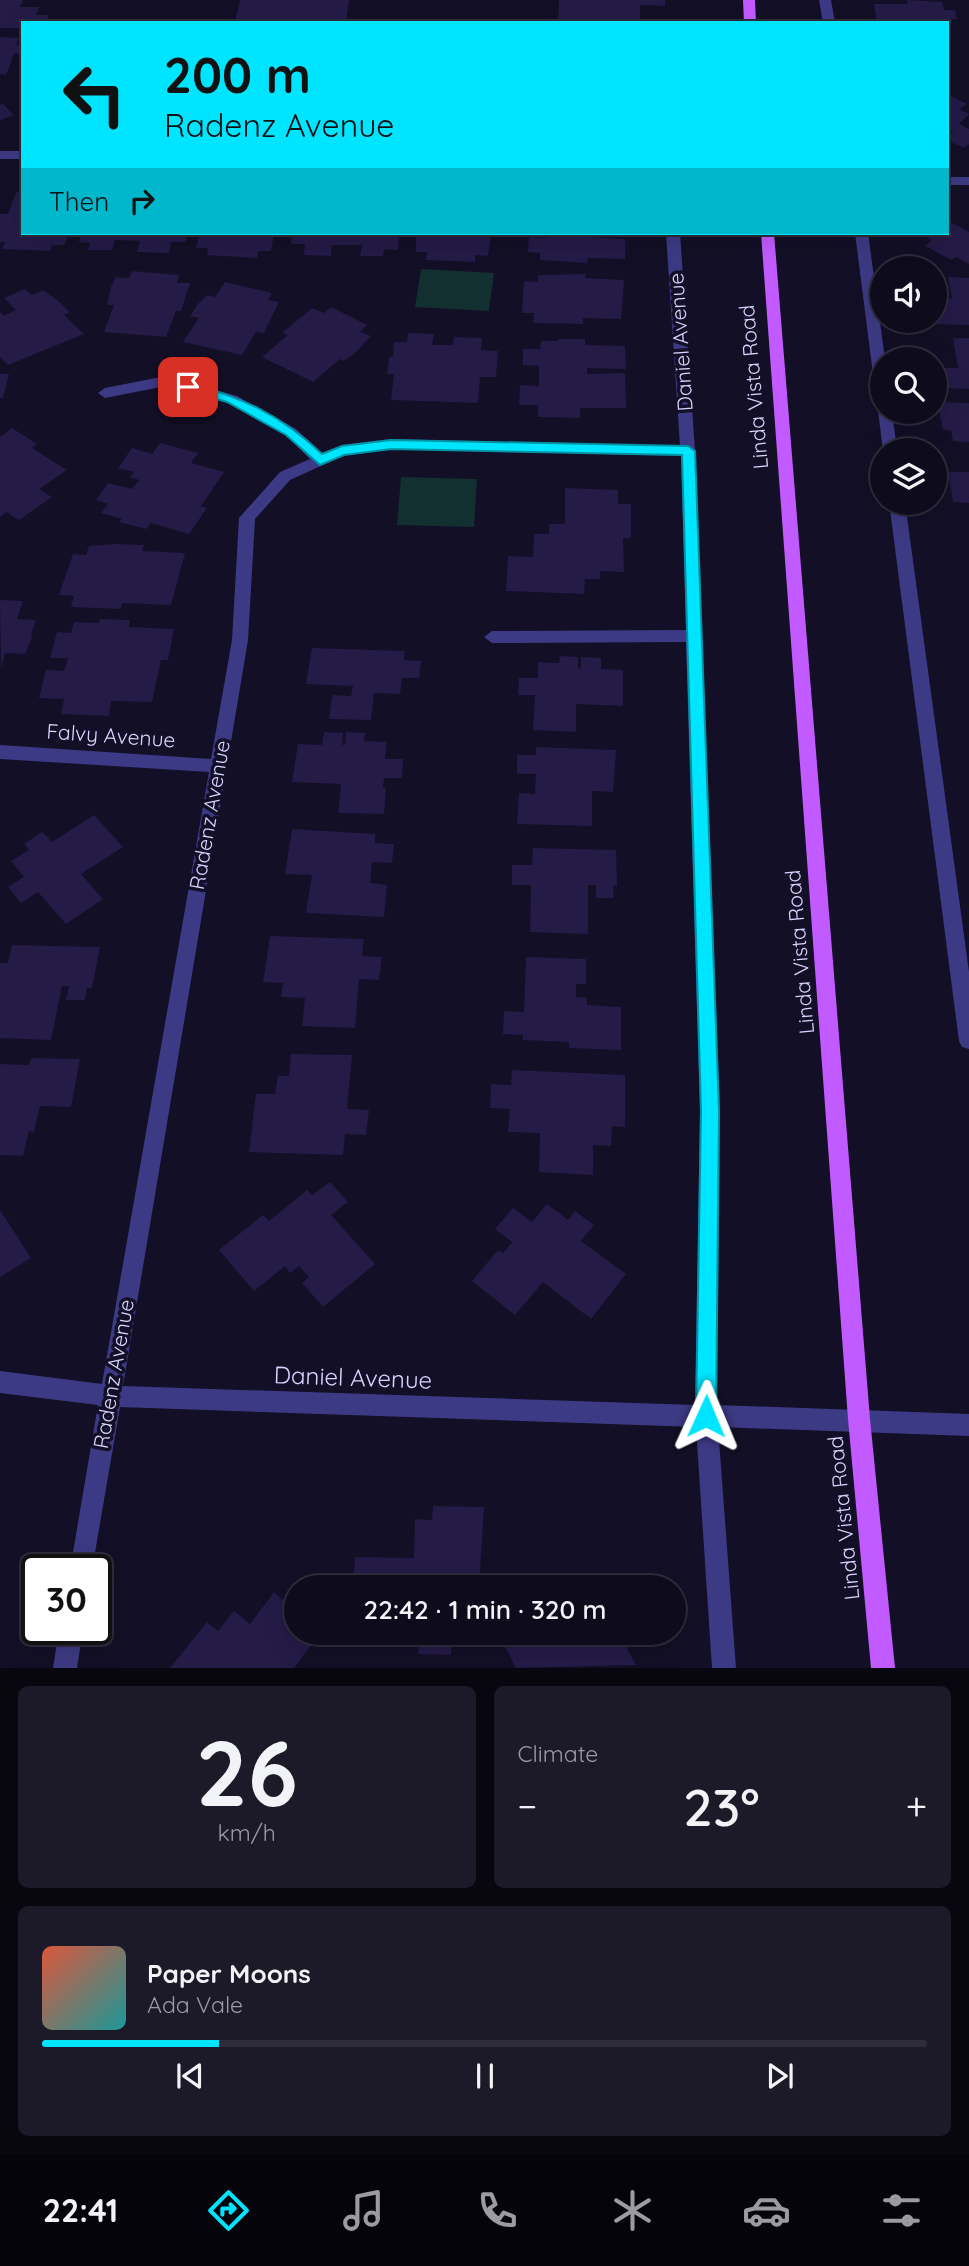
<!DOCTYPE html>
<html lang="en">
<head>
<meta charset="utf-8">
<style>
	body { margin:0; font-family:Quicksand,sans-serif; background:#1c1929; color:#f1f3f6; height:100vh; display:flex; flex-direction:column; font-size:26px; white-space:nowrap }
	* { box-sizing:border-box; margin:0 }
	p { font-size:23px; color:#9b9ba3 }
	.icon { flex:none; width:38px; height:38px; fill:none; stroke:currentColor; stroke-width:2; stroke-linecap:round; stroke-linejoin:round }
	.map { position:relative; height:1668px; overflow:hidden }
	.side { display:flex; flex-direction:column; gap:18px; padding:18px; background:#08060f; flex:1 }
	.side>* { flex:none }
	.hud { position:absolute; left:21px; top:21px; width:928px; height:214px; border-radius:0px; box-shadow:0 7px 28px #0002,0 0 0 2px #2e2b3b; background:#00e5ff; color:#111; overflow:hidden }
	.tools { position:absolute; left:870px; top:256px; display:grid; gap:14px }
	.tools a { display:grid; place-items:center; width:77px; height:77px; border-radius:50%; background:#0e0b1c; box-shadow:0 7px 28px #0002,0 0 0 2px #2e2b3b; font-size:35px }
	.speed { position:absolute; left:21px; top:1554px; display:flex; gap:14px; font-size:35px; font-weight:700; text-align:center }
	.speed>* { display:grid; place-content:center; width:91px; height:91px; border-radius:50%; background:#0e0b1c; box-shadow:0 7px 28px #0002,0 0 0 2px #2e2b3b; line-height:1 }
	.speed .limit { border:4px solid #111; border-radius:10px; background:#fff; color:#111 }
	.pin { position:absolute; display:grid; place-items:center; width:60px; height:60px; color:#fff; margin:-30px; border-radius:14px; box-shadow:0 4px 10px #0006 }
	.me { position:absolute; width:77px; margin:-38px; rotate:1deg; stroke-linejoin:round; filter:drop-shadow(0 0 5px #0008) }
	.turn { display:flex; align-items:center; gap:24px; height:147px; padding:0 28px; font-size:32px }
	.turn .icon { width:91px; height:91px; stroke-width:2.5 }
	.turn b { display:block; font-size:49px; line-height:60px }
	.then { display:flex; align-items:center; height:66px; padding:0 28px; background:#0003; gap:14px; font-size:26px }
	.big { font-size:52px; font-weight:600; line-height:1.1 }
	.side .widget { flex:1; display:flex; flex-direction:column; justify-content:center; gap:10px; min-width:0; padding:0 24px; border-radius:10px; background:#1c1929 }
	.side .dial { align-items:center; gap:0 }
	.dial b { font-size:91px; line-height:1 }
	.song { display:flex; align-items:center; gap:21px }
	.cover { width:84px; height:84px; border-radius:10px; background:linear-gradient(135deg,hsl(10 70% 55%),hsl(180 70% 35%)) }
	.played { height:7px; border-radius:4px; background:linear-gradient(90deg,#00e5ff 20%,#2e2b3b 20%) }
	.keys { display:flex; justify-content:space-around; direction:ltr }
	.heat { display:flex; justify-content:space-between; align-items:center; font-size:38px; direction:ltr }
	.side .tiles { flex:1; display:grid; gap:18px; grid-template-columns:1fr 1fr }
	.widget:last-child { grid-column:span 2 }
	.trip { position:absolute; left:284px; top:1575px; width:402px; height:70px; border-radius:35px; background:#0e0b1c; box-shadow:0 7px 28px #0002,0 0 0 2px #2e2b3b; font-weight:600; line-height:70px; text-align:center }
	.dock { display:flex; height:112px; justify-content:space-around; align-items:center; background:#06040b; color:#9b9ba3 }
	.dock .icon { width:49px; height:49px }
	.dock .current { color:#00e5ff }
	.dock b { font-size:32px; color:#f1f3f6 }
	.map>svg:first-child { display:block }
</style>
</head>
<body>
<div class="map">
<svg width="969" height="1668" viewBox="0 0 969 1668">
	<rect width="100%" height="100%" fill="#130f26"/>
	<path fill="#12302f" d="M421,269L494,273L489,311L415,307Z
		M401,477L477,479L474,527L397,525Z"/>
	<path fill="#241b47" d="M0,0H23L20,7H39L36,15H49L46,23H23V28H0Z
		M240,0H349L346,23L235,22Z
		M559,0H665V6L640,5V23H558Z
		M907,0L942,2L944,10H955L957,19H945L946,23L877,22L874,4H908Z
		M0,37L19,38L16,45H23V54H14L6,75L0,74Z
		M947,94L967,104L959,109L969,114L959,124L969,129V144L964,148L947,140L953,132L947,129Z
		M3,104L14,115L0,120V105Z
		M16,192L23,193V233H70L64,245H52L50,251L2,249L5,242H0V214H8Z
		M947,220L969,232V264L956,257L952,260L925,246L932,240L918,233H947Z
		M81,233H188L185,242H171L169,253L137,252L140,241L115,240L112,250H88L90,243L79,242Z
		M200,233H274L271,251H258L257,258L207,255L208,248H196Z
		M292,233H403L402,236H399L398,250L384,249L383,256H360L362,245H332L331,256L304,255L305,244H291Z
		M416,233H491L488,256L475,255V262L426,260L427,252H416Z
		M546,233H589V237L625,239V259L588,258L587,263L540,260V253L528,252L529,237L546,238Z
		M132,271L179,275L177,283H190L181,311H176L166,337L104,332L114,305H107L111,287L116,277L129,278Z
		M586,274L585,278L624,280L621,319L583,318V324L533,323L534,313H522L524,281L538,282V275Z
		M948,277L969,278V325L925,324L924,320H934V298L952,299Z
		M225,282L272,293L268,300L279,302L264,333L256,332L242,355L183,342L199,318L190,316L198,304L207,295L215,297Z
		M25,289L32,295L43,290L56,299L70,312L64,315L84,334L8,365L0,357V312L4,316L16,310L4,298Z
		M331,307L367,325L360,332L371,336L355,353L344,361L340,359L313,382L262,357L288,335L282,333L312,308L324,313Z
		M408,333L434,334L432,345H453L454,337L482,338L481,350L498,351L496,377H480L478,403L391,400L394,374H387L389,357H393L394,342H407Z
		M953,338H969V389L943,388L938,368H958Z
		M558,339H585V345L625,346L626,369L587,368V374L625,373L626,408H580V418L538,417V405H519L520,385L539,386V366L523,365V349H540L541,341H558Z
		M0,374H9L3,398H0Z
		M937,402L969,403V442L953,441L951,430H943Z
		M12,428L37,444L32,448L67,470L39,489L52,497L19,520L6,512L0,517V437Z
		M160,443L198,453L191,463L224,472L201,506L207,508L189,534L151,523L146,529L119,522L122,519L101,513L108,504L96,500L108,483L132,489L139,480L130,477L134,472L118,468L132,448L152,454Z
		M948,472H969V503L953,502Z
		M565,488L618,490V504H631V538H623L624,572L600,571V579H585L584,594L506,591L508,556L533,557L534,534H549V524H565Z
		M114,544L144,545L142,551L185,553L171,605L122,603L121,609L71,607L74,596L59,595L73,554L86,555L89,546Z
		M0,600L23,601L17,619L36,620L31,635H33L25,654L5,653L1,669Z
		M100,619L130,620L129,627L174,629L168,660H161L152,702L111,701L109,716L61,714L64,699L39,698L46,670L64,671L68,658H50L57,632L71,633L74,622L99,623Z
		M312,648L405,651L404,660L421,661L419,678H402L400,694L374,693L371,720L329,719L332,695L351,696L353,686L306,684Z
		M560,656L578,657V669L581,668V657L601,658V669L623,670V706L576,704V732L533,730L535,695H518L519,678H538V662L559,663Z
		M324,732L343,733L342,745H345L346,732L365,733L364,741L387,742L385,759H403L402,778H384L383,788H386L384,814L338,813L341,784L292,782L298,744L322,745Z
		M536,747L616,750L613,792L592,791V826L517,824L519,793L535,794L536,774H517V755H536Z
		M94,815L123,847L81,874L103,899L66,924L38,892L21,903L8,887L24,877L11,861L29,850L24,844L42,832L52,842Z
		M292,829L375,834V843L394,844L392,863L372,862L370,883L387,885L384,917L306,913L312,875L285,874Z
		M533,848L616,850L617,886H613L614,898H596V885H588V934L530,932L531,885H512V865H532Z
		M270,936L364,939L362,956L382,957L379,980L359,979L355,1028L302,1026L305,998L281,997L283,983L263,982Z
		M12,945L100,947L92,988H87L85,1000H66L69,986H62L51,1040L0,1038V963H8Z
		M526,957L586,959V984H576V997L587,998V1005L621,1007V1050L569,1048V1042L523,1040V1035L503,1034L504,1011L524,1012Z
		M291,1054L352,1055L347,1109L369,1110L366,1135L345,1134L343,1155L249,1152L256,1094H275L278,1076H289Z
		M31,1058L80,1059L71,1107L40,1106L34,1132L29,1131L23,1156L0,1155V1064L29,1065Z
		M512,1070L625,1075V1127L612,1126L611,1146L593,1145V1175L539,1172L540,1133L508,1132L510,1109L490,1108L491,1084L511,1085Z
		M330,1182L348,1202L331,1215L375,1264L323,1307L302,1283L309,1277L299,1266L290,1273L285,1266L254,1291L219,1250L263,1215L269,1221L307,1190L312,1195Z
		M547,1204L568,1220L575,1211L594,1225L581,1241L626,1274L591,1319L543,1282L515,1315L472,1281L498,1250L503,1253L512,1242L495,1229L513,1208L532,1222Z
		M0,1210L31,1258L0,1277Z
		M433,1506L484,1507L479,1587H353L355,1557L414,1558L415,1519L432,1520Z
		M274,1592L296,1611V1633H320L294,1668H170L207,1622L218,1631L234,1611L250,1624Z
		M420,1633H452L451,1655L418,1654Z
		M530,1633H624L630,1645L626,1647L636,1665L516,1668L505,1647Z"/>
	<g fill="none" stroke-linecap="round" stroke-linejoin="round">
		<path fill="#3d3a85" fill-rule="evenodd" d="M819,0H831L835,23H823Z
			M0,151H23V159H0Z
			M947,177H969V185H947Z
			M666,233H680L695,451L720,1111L717,1405L969,1414V1436L718,1427L736,1668H712L696,1427L120,1407L92,1570H70L98,1405L0,1393V1371L102,1384L209,772L0,759V745L211,759L232,640L239,518L280,472L310,459L286,435L227,402L166,386L105,398L98,393L105,388L166,376L237,396L296,429L322,453L342,445L391,439L680,446ZM391,449L681,456L686,630L492,631L484,637L492,643L686,642L700,1111L695,1405L123,1386L248,640L255,519L290,480L345,455Z
			M855,233H868L885,359H882V395L875,390Z
			M882,407V411H892L897,450H883L878,411Z
			M889,502H905L969,972V1049L962,1047L959,1041Z
			M59,1629H83L77,1668H53Z"/>
		<path fill="#c25bff" fill-rule="evenodd" d="M743,0H755L756,23H744Z
			M761,233H774L870,1419L895,1668H871L848,1419Z"/>
	</g>
	<path fill="#00e5ff" stroke="#0095a6" stroke-width="2" d="M188,383C242,397 281,415 322,454L342,446L391,440L688,446L695,451L719,1111L716,1416L713,1423L706,1426L699,1423L696,1416L701,1111L682,455L391,449L344,455L320,465L286,435L227,402L183,390V384Z"/>
	<g text-anchor="middle" stroke-width="7" stroke-linejoin="round" paint-order="stroke">
		<g font-size="21" fill="#d9d4ff" stroke="#130f26">
			<text transform="translate(681 342) rotate(-94)" y="7">Daniel Avenue</text>
			<text transform="translate(754 387) rotate(-95)" y="7">Linda Vista Road</text>
			<text transform="translate(111 736) rotate(4)" y="7">Falvy Avenue</text>
			<text transform="translate(210 815) rotate(-80)" y="7">Radenz Avenue</text>
			<text transform="translate(800 952) rotate(-95)" y="7">Linda Vista Road</text>
			<text transform="translate(114 1374) rotate(-80)" y="7">Radenz Avenue</text>
			<text transform="translate(844 1518) rotate(-96)" y="7">Linda Vista Road</text>
		</g>
		<g font-size="24" fill="#d9d4ff" stroke="#130f26">
			<text transform="translate(353 1378) rotate(2)" y="8">Daniel Avenue</text>
		</g>
	</g>
</svg>
<div class="tools">
<a><svg class="icon" aria-label="sound" viewBox="0 0 24 24"><path d="M4 9h4l5-4v14l-5-4H4zM17 9q2 3 0 6"/></svg></a>
<a><svg class="icon" aria-label="search" viewBox="0 0 24 24"><circle cx="10" cy="10" r="6"/><path d="M15 15l6 6"/></svg></a>
<a><svg class="icon" aria-label="layers" viewBox="0 0 24 24"><path d="M12 4l9 5-9 5-9-5zM3 14l9 5 9-5"/></svg></a>
</div>
<div class="speed"><div class="limit">30</div></div>
<div class="pin" style="left:188px;top:387px;background:#d93025"><svg class="icon" aria-label="arrive" viewBox="0 0 24 24"><path d="M6 21V4h12l-3 4 3 4H6"/></svg></div>
<svg class="me" style="left:706px;top:1416px" viewBox="-20 -20 40 40"><path d="M0-17L14 15 0 8-14 15z" fill="#00e5ff" stroke="#fff" stroke-width="4"/></svg>
<div class="trip">22:42 · 1 min · 320 m</div>
<div class="hud">
<div class="turn"><svg class="icon" aria-label="left" viewBox="0 0 24 24"><path d="M17 20v-9H6M10 6l-5 5 5 5"/></svg><div><b>200 m</b>Radenz Avenue</div></div>
<div class="then">Then<svg class="icon" aria-label="right" viewBox="0 0 24 24"><path d="M7 20v-9h11M14 6l5 5-5 5"/></svg></div>
</div>
</div>
<section class="side">
<div class="tiles">
<div class="widget dial"><b>26</b><p>km/h</p></div>
<div class="widget"><p>Climate</p>
<div class="heat"><a>−</a><b class="big">23°</b><a>+</a></div>
</div>
<div class="widget">
<div class="song"><i class="cover"></i><div><b>Paper Moons</b><p>Ada Vale</p></div></div>
<div class="played"></div>
<div class="keys"><svg class="icon" aria-label="previous" viewBox="0 0 24 24"><path d="M18 5L8 12l10 7zM5 5v14"/></svg><svg class="icon" aria-label="pause" viewBox="0 0 24 24"><path d="M8 5v14M16 5v14"/></svg><svg class="icon" aria-label="next" viewBox="0 0 24 24"><path d="M6 5l10 7-10 7zM19 5v14"/></svg></div>
</div>
</div>
</section>
<nav class="dock">
<b>22:41</b>
<svg class="icon current" aria-label="directions" viewBox="0 0 24 24"><path d="M12 3l9 9-9 9-9-9zM9 14v-3h6M13 9l2 2-2 2"/></svg>
<svg class="icon" aria-label="music" viewBox="0 0 24 24"><path d="M9 18V5l10-2v13"/><circle cx="6" cy="18" r="3"/><circle cx="16" cy="16" r="3"/></svg>
<svg class="icon" aria-label="phone" viewBox="0 0 24 24"><path d="M5 4h4l2 5-3 2q2 4 5 5l2-3 5 2v4C11 20 4 13 5 4z"/></svg>
<svg class="icon" aria-label="climate" viewBox="0 0 24 24"><path d="M12 3v18M4 7l16 10M4 17L20 7"/></svg>
<svg class="icon" aria-label="car" viewBox="0 0 24 24"><path d="M5 17H2v-5l4-1 3-4h7l3 4 3 1v5h-3M9 17h6M6 11h13"/><circle cx="7" cy="17" r="2"/><circle cx="17" cy="17" r="2"/></svg>
<svg class="icon" aria-label="filters" viewBox="0 0 24 24"><path d="M4 7h16M4 17h16"/><circle cx="9" cy="7" r="2"/><circle cx="15" cy="17" r="2"/></svg>
</nav>
</body>
</html>
